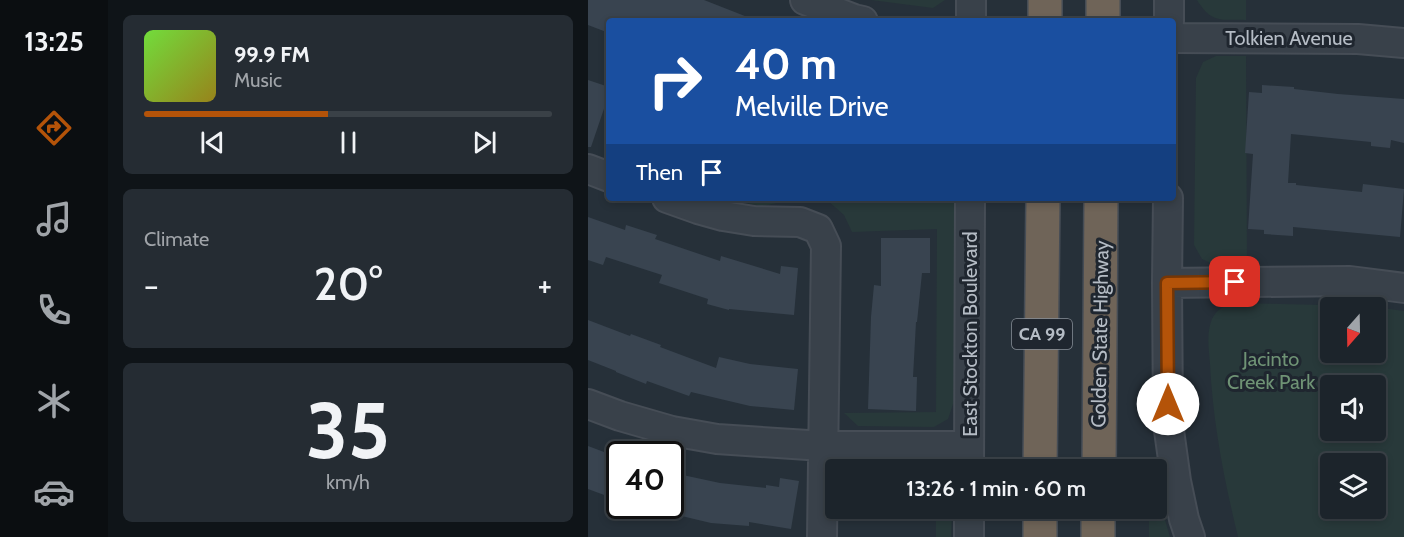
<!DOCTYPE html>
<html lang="en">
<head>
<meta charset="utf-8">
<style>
	body { margin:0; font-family:Cabin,sans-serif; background:#252c33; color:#f1f3f6; height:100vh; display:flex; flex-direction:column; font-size:22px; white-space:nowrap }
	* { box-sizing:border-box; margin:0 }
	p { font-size:20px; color:#a0a4a9 }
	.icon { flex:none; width:33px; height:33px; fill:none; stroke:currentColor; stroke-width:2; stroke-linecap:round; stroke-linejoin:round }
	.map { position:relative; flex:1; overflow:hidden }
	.panel { display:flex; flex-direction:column; gap:15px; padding:15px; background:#0f1418; width:480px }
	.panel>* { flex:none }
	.guide { position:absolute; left:18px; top:18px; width:570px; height:183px; border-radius:6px; box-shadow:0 3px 9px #0003,0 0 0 2px #3a4147; background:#1a4fa0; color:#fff; overflow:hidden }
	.needle { width:39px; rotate:200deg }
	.buttons { position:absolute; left:732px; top:297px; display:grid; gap:12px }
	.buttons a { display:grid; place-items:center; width:66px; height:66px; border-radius:6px; background:#1c242b; box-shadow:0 3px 9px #0003,0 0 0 2px #3a4147; font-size:30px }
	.speed { position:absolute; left:18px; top:441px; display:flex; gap:12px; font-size:30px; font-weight:700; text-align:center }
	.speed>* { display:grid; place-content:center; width:78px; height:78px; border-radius:50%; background:#1c242b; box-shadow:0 3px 9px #0003,0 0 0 2px #3a4147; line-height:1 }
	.speed .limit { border:3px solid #111; border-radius:9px; background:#fff; color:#111 }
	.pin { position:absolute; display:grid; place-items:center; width:51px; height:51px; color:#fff; margin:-26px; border-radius:12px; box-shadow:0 3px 9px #0006 }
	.me { position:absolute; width:66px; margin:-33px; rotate:0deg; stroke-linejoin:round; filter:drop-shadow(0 0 4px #0008) }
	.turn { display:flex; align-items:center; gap:21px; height:126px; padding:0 30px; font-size:27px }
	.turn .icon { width:78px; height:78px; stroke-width:2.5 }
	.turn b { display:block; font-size:42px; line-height:51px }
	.then { display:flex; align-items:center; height:57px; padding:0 30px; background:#0003; gap:12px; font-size:22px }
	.big { font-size:45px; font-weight:600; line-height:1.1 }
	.panel .widget { flex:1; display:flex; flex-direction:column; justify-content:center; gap:9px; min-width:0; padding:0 21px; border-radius:9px; background:#252c33 }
	.panel .dial { align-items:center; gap:0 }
	.dial b { font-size:78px; line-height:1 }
	.song { display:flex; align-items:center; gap:18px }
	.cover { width:72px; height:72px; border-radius:9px; background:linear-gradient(135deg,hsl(100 70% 55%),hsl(50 70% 35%)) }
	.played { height:6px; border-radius:3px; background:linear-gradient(90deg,#b45309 45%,#3a4147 45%) }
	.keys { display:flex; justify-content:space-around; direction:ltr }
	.heat { display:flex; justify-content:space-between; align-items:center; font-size:33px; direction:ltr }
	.trip { position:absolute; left:237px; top:459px; width:342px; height:60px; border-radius:6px; background:#1c242b; box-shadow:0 3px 9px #0003,0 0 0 2px #3a4147; font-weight:600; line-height:60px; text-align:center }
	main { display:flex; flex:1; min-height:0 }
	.dock { display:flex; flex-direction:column; width:108px; justify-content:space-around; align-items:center; background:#0b0e11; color:#a0a4a9 }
	.dock .icon { width:42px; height:42px }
	.dock .selected { color:#b45309 }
	.dock b { font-size:27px; color:#f1f3f6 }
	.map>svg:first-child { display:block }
</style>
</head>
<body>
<main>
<nav class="dock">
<b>13:25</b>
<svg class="icon selected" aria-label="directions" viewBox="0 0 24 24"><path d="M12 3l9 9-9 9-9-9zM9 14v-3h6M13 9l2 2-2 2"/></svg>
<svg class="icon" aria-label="music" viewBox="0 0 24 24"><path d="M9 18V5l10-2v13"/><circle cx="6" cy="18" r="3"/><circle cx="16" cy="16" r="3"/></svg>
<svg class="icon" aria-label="phone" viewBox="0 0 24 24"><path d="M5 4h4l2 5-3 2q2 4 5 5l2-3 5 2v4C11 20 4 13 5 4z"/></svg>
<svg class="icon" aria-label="climate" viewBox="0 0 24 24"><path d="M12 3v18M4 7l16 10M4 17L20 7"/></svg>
<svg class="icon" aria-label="car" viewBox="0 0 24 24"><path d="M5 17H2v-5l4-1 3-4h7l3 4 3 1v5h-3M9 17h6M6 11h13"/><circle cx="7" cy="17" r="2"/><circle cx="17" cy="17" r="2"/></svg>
</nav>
<section class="panel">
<div class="widget">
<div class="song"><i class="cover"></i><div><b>99.9 FM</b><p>Music</p></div></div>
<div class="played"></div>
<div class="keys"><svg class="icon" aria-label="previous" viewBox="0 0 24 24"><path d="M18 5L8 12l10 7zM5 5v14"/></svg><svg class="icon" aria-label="pause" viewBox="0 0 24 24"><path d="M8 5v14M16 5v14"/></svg><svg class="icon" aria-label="next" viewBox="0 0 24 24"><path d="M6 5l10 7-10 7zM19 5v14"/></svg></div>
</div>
<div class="widget"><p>Climate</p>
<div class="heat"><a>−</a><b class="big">20°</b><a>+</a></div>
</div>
<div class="widget dial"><b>35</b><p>km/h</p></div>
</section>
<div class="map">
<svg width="816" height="537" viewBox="0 0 816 537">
	<rect width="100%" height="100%" fill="#263039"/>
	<path fill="#28393a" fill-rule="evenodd" d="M283,0H357L345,8Z
		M609,0H658V20C632,19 624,24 609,0Z
		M628,56H658L659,267L629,266L614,259L606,245L608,78L615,62Z
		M156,198H214L174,206L154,202Z
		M222,198H366V401L360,419L346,427L270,426L256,413L348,412L349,229L264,232L256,215L239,200Z
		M646,303L779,306L816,311V537H650C636,479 625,424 622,364C621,350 618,333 624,319C629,309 636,306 646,303ZM742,308H788V352H742ZM742,386H788V430H742ZM742,464H788V508H742Z
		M277,461L345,463L356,469H261L263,466Z
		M569,493L582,537H561V509L568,508Z
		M348,509H364L363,537H348Z"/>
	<path fill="#394450" d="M0,0H116L167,20L166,21H21V33L0,25Z
		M0,80L21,87V94L3,147H0Z
		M674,85L706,87V89L750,94L816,99V143L803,140L802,148L783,146V142L703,134L700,183H708V185L774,192L775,184L816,189L812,237L705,227V236L676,234V230L660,229L665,154L657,153L661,92L674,93Z
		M0,217L37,230L38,225L69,235L67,239L132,261L133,256L192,274L193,266L210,268L206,315L141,309V310L119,304L120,299L71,283L74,275L18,257L15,265L0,260Z
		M293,238H342V273H334L329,322H328L325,377H329L328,411L280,409L283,317L286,285L293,286Z
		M0,320L42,336L43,334L73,345L72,347L128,368L131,357L162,364L210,369L206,410L162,406L103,392L101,396L59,381L58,384L28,372V371L0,360Z
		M0,446L32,458V464L19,496L0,489Z
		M90,474L132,483L178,488V485L191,487L192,478L211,481L203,529L161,522V526L123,523L81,513Z"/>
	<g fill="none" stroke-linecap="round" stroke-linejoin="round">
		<g stroke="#464d56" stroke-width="32">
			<path id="minor" d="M217,0L266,19L275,21
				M383,0V21
				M581,21V0
				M585,38L770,39L816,43
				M0,169L21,177
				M79,198L110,209L135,216L166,221L212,222L230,229L238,246L234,537
				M580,198L579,283L580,423L588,481L596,519L602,537
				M579,283L762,281L816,288
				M0,404L32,416L84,431L129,439L235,446H381
				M381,470L382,198
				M381,537V508"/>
		</g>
		<g stroke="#454c55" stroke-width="36">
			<path id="highway" d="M457,21V0
				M515,21V0
				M452,470L455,198
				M511,470L513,198
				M452,537V508
				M510,537V508"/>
		</g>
		<use href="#minor" stroke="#39414a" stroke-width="28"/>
		<use href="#highway" stroke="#6f6458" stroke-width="33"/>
	</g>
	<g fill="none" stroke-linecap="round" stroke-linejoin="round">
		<g stroke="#753606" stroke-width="15">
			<path id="route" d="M580,404L579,283L647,282"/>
		</g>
		<use href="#route" stroke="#b45309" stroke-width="10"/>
	</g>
	<g text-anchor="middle" stroke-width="6" stroke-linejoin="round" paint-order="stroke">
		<rect fill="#1f262f" stroke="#888f98" stroke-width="1.5" x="424" y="319" width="60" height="30" rx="4.5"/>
		<g font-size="18" font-weight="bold" fill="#b5bcc5">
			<text x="454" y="340">CA 99</text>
		</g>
		<g font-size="20" fill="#b5bcc5" stroke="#1f262f">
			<text x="701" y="45">Tolkien Avenue</text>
			<text transform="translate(382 334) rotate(-90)" y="7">East Stockton Boulevard</text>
			<text transform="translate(512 334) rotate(-89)" y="7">Golden State Highway</text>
		</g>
		<g font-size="20" fill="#6f9375" stroke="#1f262f">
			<text x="683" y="366">Jacinto<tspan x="683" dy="23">Creek Park</tspan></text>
		</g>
	</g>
</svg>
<div class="buttons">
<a><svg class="needle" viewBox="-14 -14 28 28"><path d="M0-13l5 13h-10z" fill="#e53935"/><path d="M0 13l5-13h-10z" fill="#a0a4a9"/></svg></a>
<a><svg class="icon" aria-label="sound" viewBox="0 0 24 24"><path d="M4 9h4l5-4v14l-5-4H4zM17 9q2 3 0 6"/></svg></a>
<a><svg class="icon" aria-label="layers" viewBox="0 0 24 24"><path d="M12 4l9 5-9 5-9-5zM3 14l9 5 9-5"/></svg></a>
</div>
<div class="speed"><div class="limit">40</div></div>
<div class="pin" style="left:647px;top:282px;background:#d93025"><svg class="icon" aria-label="arrive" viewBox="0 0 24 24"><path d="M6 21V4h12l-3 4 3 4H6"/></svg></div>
<svg class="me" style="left:580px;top:404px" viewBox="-20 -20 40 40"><circle r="19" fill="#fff"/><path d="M0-13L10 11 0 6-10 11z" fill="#b45309"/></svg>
<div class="trip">13:26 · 1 min · 60 m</div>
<div class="guide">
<div class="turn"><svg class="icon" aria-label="right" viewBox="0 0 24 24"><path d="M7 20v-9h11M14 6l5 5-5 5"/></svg><div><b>40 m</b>Melville Drive</div></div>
<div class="then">Then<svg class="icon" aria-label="arrive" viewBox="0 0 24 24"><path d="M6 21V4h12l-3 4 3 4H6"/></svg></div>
</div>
</div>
</main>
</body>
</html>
